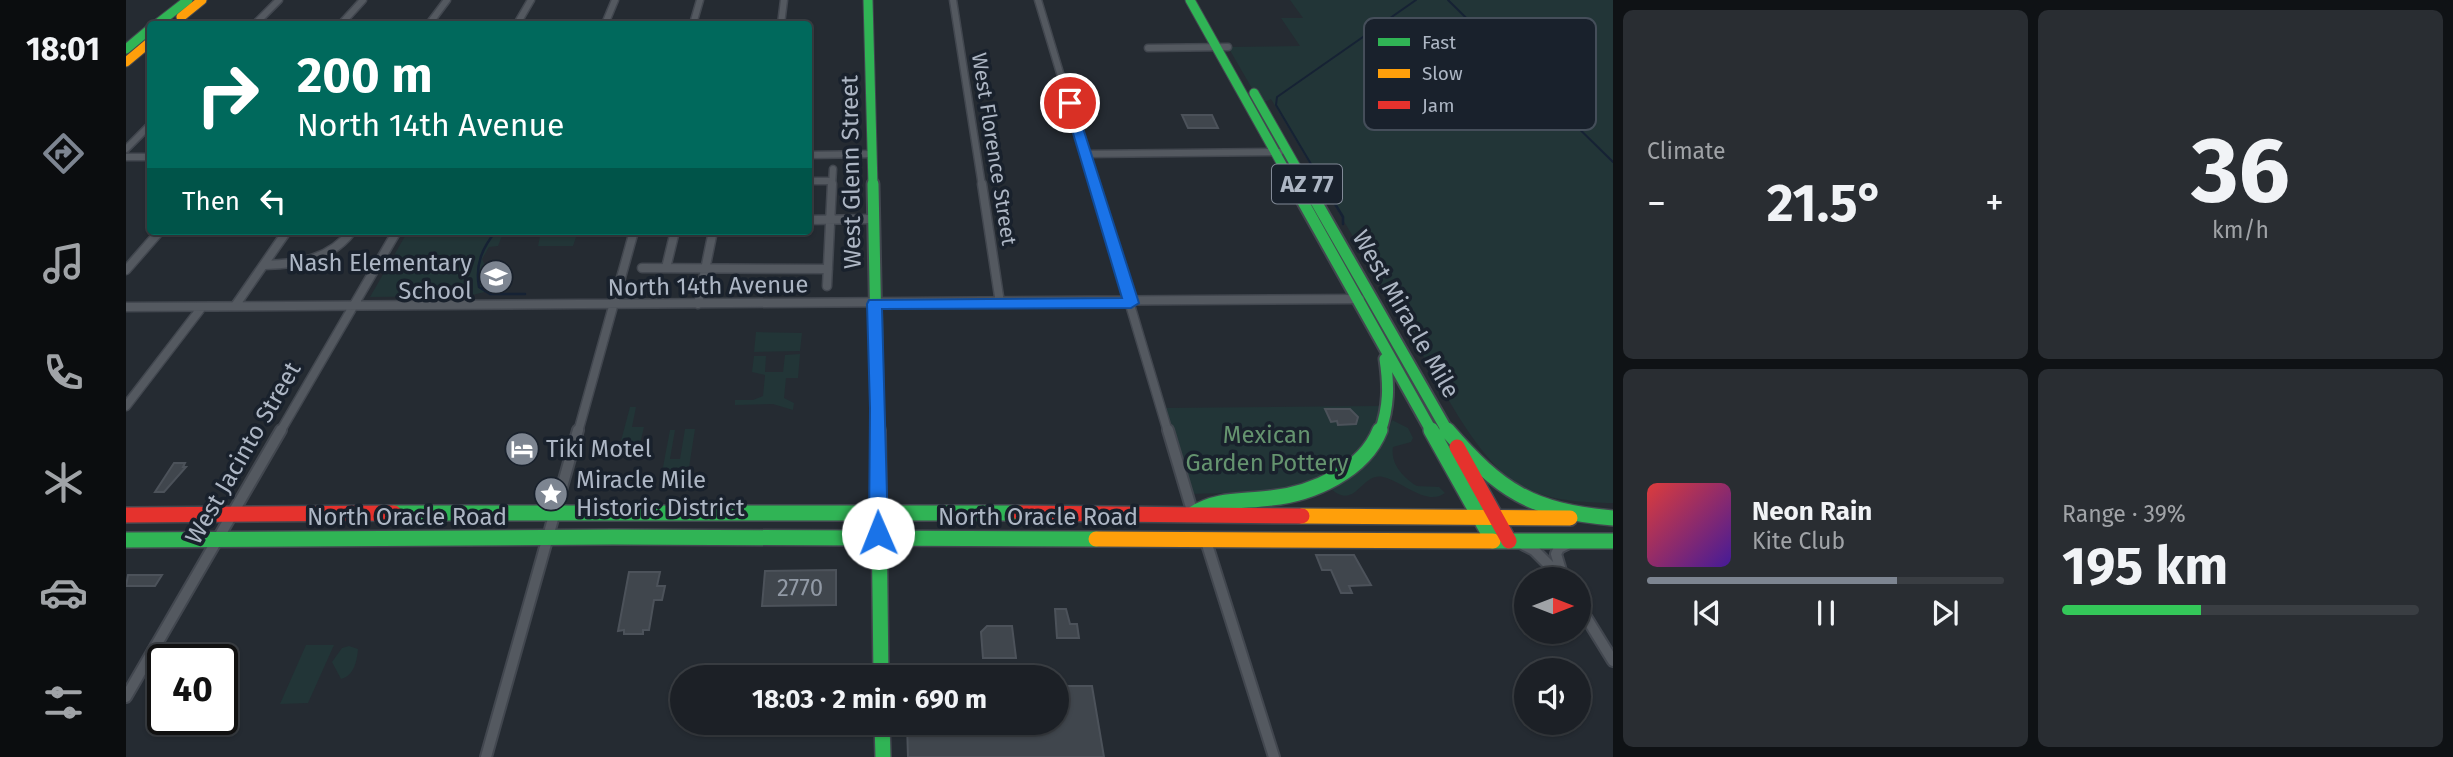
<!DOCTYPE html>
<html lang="en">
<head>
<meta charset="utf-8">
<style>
	body { margin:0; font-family:"Fira Sans",sans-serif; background:#292d32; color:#f1f3f6; height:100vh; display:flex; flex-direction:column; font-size:26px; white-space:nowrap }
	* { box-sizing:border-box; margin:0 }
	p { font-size:23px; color:#a0a3a7 }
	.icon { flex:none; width:38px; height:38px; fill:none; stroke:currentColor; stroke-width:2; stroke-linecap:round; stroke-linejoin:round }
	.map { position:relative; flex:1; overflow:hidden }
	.panel { display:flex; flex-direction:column; gap:10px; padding:10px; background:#0f1215; width:840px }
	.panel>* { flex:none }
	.top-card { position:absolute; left:21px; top:21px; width:665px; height:214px; border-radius:7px; box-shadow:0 2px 5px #0004,0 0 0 2px #3a3e43; background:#00695c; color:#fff; overflow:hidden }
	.needle { width:46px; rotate:90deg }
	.controls { position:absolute; left:1388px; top:567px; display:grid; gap:14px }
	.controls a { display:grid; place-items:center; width:77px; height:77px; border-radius:50%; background:#1c2026; box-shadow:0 2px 5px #0004,0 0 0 2px #3a3e43; font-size:35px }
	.speed { position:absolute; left:21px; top:644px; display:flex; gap:14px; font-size:35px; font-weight:700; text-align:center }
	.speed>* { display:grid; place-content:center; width:91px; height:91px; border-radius:50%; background:#1c2026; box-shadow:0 2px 5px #0004,0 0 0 2px #3a3e43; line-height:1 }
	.speed .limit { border:4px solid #111; border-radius:10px; background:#fff; color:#111 }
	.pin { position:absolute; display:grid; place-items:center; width:60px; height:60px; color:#fff; margin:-30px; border:4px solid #fff; border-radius:50%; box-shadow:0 2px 7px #0007 }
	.me { position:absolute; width:77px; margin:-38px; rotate:359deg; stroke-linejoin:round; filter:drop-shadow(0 0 5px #0008) }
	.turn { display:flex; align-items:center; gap:24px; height:147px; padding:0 35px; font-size:32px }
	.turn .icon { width:91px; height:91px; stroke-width:2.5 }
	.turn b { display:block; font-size:49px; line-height:60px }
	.then { display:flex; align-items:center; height:66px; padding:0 35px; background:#0003; gap:14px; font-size:26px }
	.big { font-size:52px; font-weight:700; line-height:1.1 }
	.panel .widget { flex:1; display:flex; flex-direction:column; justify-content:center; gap:10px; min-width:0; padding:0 24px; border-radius:10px; background:#292d32 }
	.panel .dial { align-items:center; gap:0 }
	.dial b { font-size:91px; line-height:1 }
	.song { display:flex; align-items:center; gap:21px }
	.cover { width:84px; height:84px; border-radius:10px; background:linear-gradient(135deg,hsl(0 70% 55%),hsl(260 70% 35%)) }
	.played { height:7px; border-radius:4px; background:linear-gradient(90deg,#7d8591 70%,#3a3e43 70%) }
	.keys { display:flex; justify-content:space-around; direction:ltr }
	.heat { display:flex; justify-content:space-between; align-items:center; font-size:38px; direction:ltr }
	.charge { height:10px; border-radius:5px; background:linear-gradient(90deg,#34c759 39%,#3a3e43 0) }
	.panel .tiles { flex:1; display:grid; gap:10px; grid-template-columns:repeat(2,1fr) }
	.trip { position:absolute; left:544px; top:665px; width:399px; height:70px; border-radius:35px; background:#1c2026; box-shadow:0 2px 5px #0004,0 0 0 2px #3a3e43; font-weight:700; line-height:70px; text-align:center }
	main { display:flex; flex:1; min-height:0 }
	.tabs { display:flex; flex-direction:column; width:126px; justify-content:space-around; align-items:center; background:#0b0d0f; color:#a0a3a7 }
	.tabs .icon { width:49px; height:49px }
	.tabs .on { color:#7d8591 }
	.tabs b { font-size:32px; color:#f1f3f6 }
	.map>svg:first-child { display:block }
</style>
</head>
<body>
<main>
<nav class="tabs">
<b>18:01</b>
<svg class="icon on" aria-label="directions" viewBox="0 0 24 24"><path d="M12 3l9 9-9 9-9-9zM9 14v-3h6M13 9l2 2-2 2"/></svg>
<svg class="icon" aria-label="music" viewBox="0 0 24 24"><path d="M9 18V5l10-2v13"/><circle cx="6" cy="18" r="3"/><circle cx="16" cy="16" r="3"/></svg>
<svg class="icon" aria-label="phone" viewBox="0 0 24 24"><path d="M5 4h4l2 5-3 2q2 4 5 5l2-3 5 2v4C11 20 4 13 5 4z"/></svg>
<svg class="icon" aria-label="climate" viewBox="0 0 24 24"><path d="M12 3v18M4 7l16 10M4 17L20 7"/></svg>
<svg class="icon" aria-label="car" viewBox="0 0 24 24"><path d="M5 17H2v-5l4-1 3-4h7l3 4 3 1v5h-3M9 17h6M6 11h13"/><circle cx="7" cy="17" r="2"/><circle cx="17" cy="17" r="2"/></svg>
<svg class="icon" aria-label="filters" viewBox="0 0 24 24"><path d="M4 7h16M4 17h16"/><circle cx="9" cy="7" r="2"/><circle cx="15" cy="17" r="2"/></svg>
</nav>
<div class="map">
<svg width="1487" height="757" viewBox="0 0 1487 757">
	<rect width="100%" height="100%" fill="#252b32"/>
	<path fill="#223537" d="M1164,0H1487V503C1449,502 1413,501 1381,476C1347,450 1314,384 1291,345C1243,263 1194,181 1145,99L1135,104L1102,47L1174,46L1155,18H1177Z
		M282,231H286L284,236H295L298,231H378L372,246L363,247L356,259L360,267L375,265L366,290L343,296L244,297Z
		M415,231H452L447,246H412Z
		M630,332L676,333L674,351L628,352Z
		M674,354L672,378H660L658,398L668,403L667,410L647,404L609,405V400H627L637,396L639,375L626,372L628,356H640L639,372H657L659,355Z
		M1253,406L1251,420L1241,441L1198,480L1147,492L1062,494L1037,408Z
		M504,407H510L506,427H518L512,452H492Z
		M1266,420L1282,428L1287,438L1285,442L1267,447C1264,464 1278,478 1291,486L1313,487L1319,493C1301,507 1276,481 1257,477C1235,472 1230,512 1204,488C1234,472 1255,453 1266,420Z
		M559,429H569L560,487L533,488L544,430H549L544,459H554Z
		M180,645H208L182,703L154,704Z
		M223,646L232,649C231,661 228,676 215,679L206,662L216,648Z"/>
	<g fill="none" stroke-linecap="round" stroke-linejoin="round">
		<path stroke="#162234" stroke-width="2" d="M1322,0L1487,162
			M1198,186L1150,105L1151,97L1290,0"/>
		<path stroke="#162234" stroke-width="2.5" d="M1197,184L1217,217V224
			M370,231C356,248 349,265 353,287L364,294H399"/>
	</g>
	<path fill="#40464d" stroke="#4c525a" stroke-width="2" d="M1056,115H1086L1092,128H1062Z
		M1199,409H1224L1232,417L1230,424L1212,425L1211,421L1205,422Z
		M48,463H59L57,467H60L38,492H29Z
		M1190,555H1228L1245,585L1223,586L1226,593H1215L1205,570H1196Z
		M710,570V605L636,606L639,571Z
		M503,572H534L531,586H539L536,600H528L523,630H517V634H498V630L492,631Z
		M2,575H36L29,586H0Z
		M929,609H940L944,624H951L953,638H931Z
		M861,626H886L890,658H857L855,632Z
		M931,686H966L978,757H782L781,724L931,723Z"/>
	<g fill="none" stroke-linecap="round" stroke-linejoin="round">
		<g stroke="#42474f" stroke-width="9">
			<path id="street-far2" d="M827,0L856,186
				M912,0L968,186
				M129,24L153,0
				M215,24L237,0
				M303,24L321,0
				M391,24L405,0
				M479,24L489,0
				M567,24L574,0
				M655,24L658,0
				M1022,48L1102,47
				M0,149L24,125
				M959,154L1154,152
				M682,155L746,154
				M0,157H24
				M682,181H706
				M706,186L707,169"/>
		</g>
		<g stroke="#42474f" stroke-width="11">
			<path id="street-far1" d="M856,184L874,303
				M968,184L1042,432
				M682,220L746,219
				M139,265C173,264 204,260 226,231
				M516,268L702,269
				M540,268L549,231
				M0,270L34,231
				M701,286L706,184
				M572,304L587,231
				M109,306L161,231
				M0,307L1234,299
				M0,406L76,307
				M154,432L271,231
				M452,432L508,231"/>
		</g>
		<g stroke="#42474f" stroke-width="14">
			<path id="street" d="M1042,430L1067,514
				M1079,538L1148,757
				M1398,545L1408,550L1437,579
				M1436,574L1430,554L1433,548L1443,543
				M1452,604L1487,661
				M0,697L155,430
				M360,757L452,430"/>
		</g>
		<g stroke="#42474f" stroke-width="11">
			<path id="fast-far2" d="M742,0L747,186
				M1064,0L1168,186
				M31,24L62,0
				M0,49L24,29
				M1128,93L1181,186"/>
		</g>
		<g stroke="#42474f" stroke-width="15">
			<path id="fast-far1" d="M747,184L752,432
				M1167,184L1306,432
				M1180,184L1322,432
				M1254,432C1263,406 1263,386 1259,359"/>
		</g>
		<g stroke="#42474f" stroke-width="18">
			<path id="fast" d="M752,430L755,677
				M1305,430L1367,541H1487
				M1321,430C1374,491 1405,511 1487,518
				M268,513H894
				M1067,514C1092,498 1117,502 1145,498C1186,494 1238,471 1254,430
				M0,540L487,537L970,539
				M756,723L757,757"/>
		</g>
		<g stroke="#42474f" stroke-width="11">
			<path id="slow-far1" d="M55,17L76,0
				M0,62L24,42"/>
		</g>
		<g stroke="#42474f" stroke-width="18">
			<path id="slow" d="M1176,516L1444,518
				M970,539L1367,541"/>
		</g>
		<g stroke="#42474f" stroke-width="18">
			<path id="jam" d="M1331,447L1383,541
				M894,513L1176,516
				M0,515L268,513"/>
		</g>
		<use href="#street-far2" stroke="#545960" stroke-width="6"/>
		<use href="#street-far1" stroke="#545960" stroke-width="8"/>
		<use href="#street" stroke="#545960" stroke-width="10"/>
		<use href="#fast-far2" stroke="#30b455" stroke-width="9"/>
		<use href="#fast-far1" stroke="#30b455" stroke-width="11"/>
		<use href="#fast" stroke="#30b455" stroke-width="15"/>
		<use href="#slow-far1" stroke="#ff9f0a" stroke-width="9"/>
		<use href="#slow" stroke="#ff9f0a" stroke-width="15"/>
		<use href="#jam" stroke="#e5322d" stroke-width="15"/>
	</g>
	<path fill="#1a73e8" stroke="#114b97" stroke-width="2" d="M944,99L949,103L1013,303L1005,308L756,309L762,533L759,539L752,541L746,539L743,533L744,408L741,304L743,300L996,298L938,103Z"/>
	<defs>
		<g id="school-disc" transform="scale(1.75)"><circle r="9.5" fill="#7d8591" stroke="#19212c"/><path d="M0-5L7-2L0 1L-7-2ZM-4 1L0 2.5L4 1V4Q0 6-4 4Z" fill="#fff"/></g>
		<g id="hotel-disc" transform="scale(1.75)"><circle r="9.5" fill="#7d8591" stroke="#19212c"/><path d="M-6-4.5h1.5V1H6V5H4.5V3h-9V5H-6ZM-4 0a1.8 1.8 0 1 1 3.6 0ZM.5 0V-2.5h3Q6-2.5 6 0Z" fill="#fff"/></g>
		<g id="sight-disc" transform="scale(1.75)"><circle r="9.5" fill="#7d8591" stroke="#19212c"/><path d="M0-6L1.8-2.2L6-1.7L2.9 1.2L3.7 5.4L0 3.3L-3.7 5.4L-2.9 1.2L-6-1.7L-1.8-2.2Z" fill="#fff"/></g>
	</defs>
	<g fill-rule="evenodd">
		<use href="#school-disc" x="370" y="277"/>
		<use href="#hotel-disc" x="396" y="449"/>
		<use href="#sight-disc" x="425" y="494"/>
	</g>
	<g text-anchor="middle" stroke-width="7" stroke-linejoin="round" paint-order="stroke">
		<g font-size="21" fill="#adb6c4" stroke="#19212c">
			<text transform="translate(868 149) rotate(81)" y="7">West Florence Street</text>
		</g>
		<rect fill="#19212c" stroke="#818996" stroke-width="2" x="1146" y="164.5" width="70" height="39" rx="5"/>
		<g font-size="23" font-weight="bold" fill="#adb6c4">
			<text x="1181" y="192">AZ 77</text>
		</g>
		<g font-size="24" fill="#adb6c4" stroke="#19212c">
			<text transform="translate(725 172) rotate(-91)" y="8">West Glenn Street</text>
			<text transform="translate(582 286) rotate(-1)" y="8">North 14th Avenue</text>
			<text transform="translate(1280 314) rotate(60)" y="8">West Miracle Mile</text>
			<text transform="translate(117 453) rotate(-60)" y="8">West Jacinto Street</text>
			<text x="281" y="525">North Oracle Road</text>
			<text x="912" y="525">North Oracle Road</text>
		</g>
		<g font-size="24" fill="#adb6c4" stroke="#19212c" text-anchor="start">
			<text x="346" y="271" text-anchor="end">Nash Elementary<tspan x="346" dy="28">School</tspan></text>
			<text x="420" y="457">Tiki Motel</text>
			<text x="450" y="488">Miracle Mile<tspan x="450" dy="28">Historic District</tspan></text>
		</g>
		<g font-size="24" fill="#65946f" stroke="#19212c">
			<text x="1141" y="443">Mexican<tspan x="1141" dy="28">Garden Pottery</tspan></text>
		</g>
		<g font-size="24" fill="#929aa6">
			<text x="674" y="596">2770</text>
		</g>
	</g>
	<rect x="1238" y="18" width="232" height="112" rx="10" fill="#19212c" stroke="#454e5a" stroke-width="2"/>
	<rect x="1252" y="38" width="32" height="8" fill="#30b455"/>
	<rect x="1252" y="69" width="32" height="9" fill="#ff9f0a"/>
	<rect x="1252" y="101" width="32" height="8" fill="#e5322d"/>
	<g font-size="19" fill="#adb6c4">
		<text x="1296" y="49">Fast</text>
		<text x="1296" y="80">Slow</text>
		<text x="1296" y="112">Jam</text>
	</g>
</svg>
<div class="controls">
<a><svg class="needle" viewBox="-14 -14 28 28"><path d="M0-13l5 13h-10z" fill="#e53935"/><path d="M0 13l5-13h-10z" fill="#a0a3a7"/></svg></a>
<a><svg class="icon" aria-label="sound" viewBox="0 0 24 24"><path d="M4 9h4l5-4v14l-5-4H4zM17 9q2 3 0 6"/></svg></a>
</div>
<div class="speed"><div class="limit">40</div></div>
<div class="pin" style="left:944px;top:103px;background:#d93025"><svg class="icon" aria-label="arrive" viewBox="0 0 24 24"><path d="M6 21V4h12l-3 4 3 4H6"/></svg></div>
<svg class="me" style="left:752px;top:533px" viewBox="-20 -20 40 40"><circle r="19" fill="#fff"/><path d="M0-13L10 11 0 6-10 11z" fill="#1a73e8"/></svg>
<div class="trip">18:03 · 2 min · 690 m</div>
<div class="top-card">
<div class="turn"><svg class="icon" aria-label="right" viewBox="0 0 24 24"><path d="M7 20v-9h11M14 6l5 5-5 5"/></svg><div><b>200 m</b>North 14th Avenue</div></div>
<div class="then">Then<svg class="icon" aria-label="left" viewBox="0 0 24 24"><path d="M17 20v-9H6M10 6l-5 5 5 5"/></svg></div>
</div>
</div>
<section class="panel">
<div class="tiles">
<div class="widget"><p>Climate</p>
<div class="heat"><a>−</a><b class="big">21.5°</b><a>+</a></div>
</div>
<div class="widget dial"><b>36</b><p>km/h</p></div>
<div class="widget">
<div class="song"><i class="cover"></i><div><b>Neon Rain</b><p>Kite Club</p></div></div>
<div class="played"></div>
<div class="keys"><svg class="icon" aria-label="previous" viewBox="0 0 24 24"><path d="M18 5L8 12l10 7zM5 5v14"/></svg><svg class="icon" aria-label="pause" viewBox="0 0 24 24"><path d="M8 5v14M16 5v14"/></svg><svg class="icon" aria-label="next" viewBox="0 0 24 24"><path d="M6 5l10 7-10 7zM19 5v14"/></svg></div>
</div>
<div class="widget"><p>Range · 39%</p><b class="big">195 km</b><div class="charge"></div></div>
</div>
</section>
</main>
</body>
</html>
